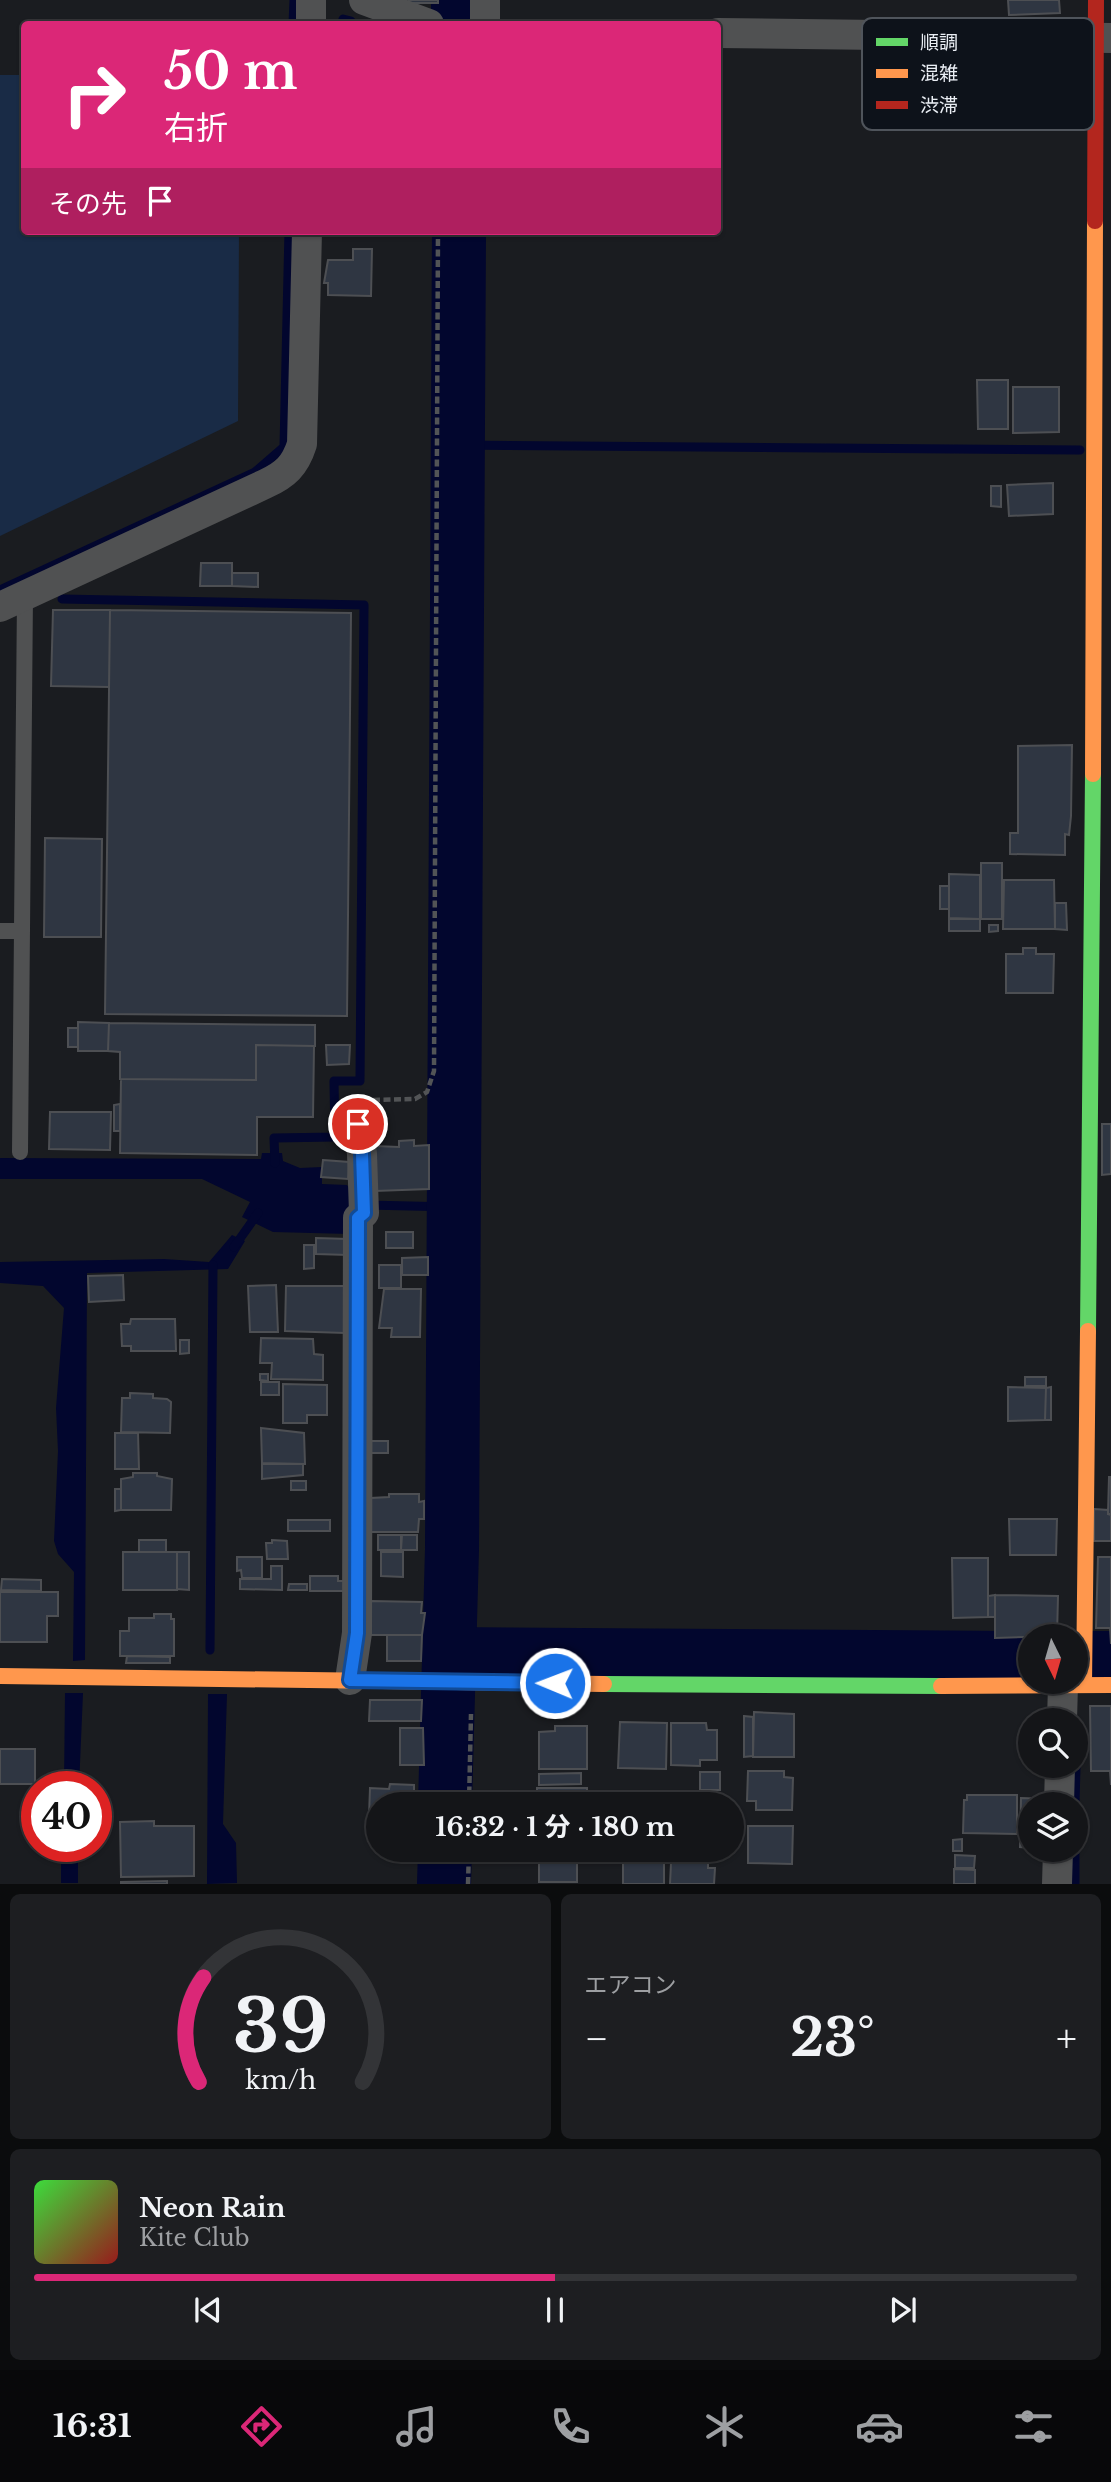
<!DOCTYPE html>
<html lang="ja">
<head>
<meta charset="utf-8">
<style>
	body { margin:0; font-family:"Libre Baskerville","Noto Sans JP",serif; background:#1d1e21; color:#f1f3f6; height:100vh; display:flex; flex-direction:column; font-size:26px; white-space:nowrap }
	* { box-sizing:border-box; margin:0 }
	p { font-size:23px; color:#9d9fa2 }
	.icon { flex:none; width:38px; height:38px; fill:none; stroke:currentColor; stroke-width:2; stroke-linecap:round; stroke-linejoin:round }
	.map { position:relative; height:1884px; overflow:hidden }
	.sheet { display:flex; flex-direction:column; gap:10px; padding:10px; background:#0b0c0d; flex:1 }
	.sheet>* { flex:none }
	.top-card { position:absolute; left:21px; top:21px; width:700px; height:214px; border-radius:7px; box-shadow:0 2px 5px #0004,0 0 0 2px #333437; background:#db2777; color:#fff; overflow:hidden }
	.needle { width:46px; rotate:175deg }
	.tools { position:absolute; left:1018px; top:1624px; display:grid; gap:14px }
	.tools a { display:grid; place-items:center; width:70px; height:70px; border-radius:50%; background:#141518; box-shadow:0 2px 5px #0004,0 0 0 2px #333437; font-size:35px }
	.speed { position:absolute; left:21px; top:1771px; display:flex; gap:14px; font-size:35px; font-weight:700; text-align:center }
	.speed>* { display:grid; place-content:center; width:91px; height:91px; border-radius:50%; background:#141518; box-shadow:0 2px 5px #0004,0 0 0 2px #333437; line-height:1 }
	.speed .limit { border:10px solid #d22; background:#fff; color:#111 }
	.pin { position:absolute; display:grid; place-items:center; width:60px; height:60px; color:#fff; margin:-30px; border:4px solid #fff; border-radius:50%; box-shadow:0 2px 7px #0007 }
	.me { position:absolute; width:77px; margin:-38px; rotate:271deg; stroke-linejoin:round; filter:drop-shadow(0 0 5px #0008) }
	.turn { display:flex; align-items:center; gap:24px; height:147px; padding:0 28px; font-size:32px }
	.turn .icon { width:91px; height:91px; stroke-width:2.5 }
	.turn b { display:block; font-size:49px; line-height:60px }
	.then { display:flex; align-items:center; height:66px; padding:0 28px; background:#0003; gap:14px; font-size:26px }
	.big { font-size:52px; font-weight:700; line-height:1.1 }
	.sheet .card { flex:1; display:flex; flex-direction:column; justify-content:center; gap:10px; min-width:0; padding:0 24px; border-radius:10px; background:#1d1e21 }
	.sheet .dial { align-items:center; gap:0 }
	.dial svg { height:182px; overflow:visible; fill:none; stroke:#333437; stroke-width:7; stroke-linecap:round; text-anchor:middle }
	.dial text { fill:#f1f3f6; stroke:none }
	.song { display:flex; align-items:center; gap:21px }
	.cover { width:84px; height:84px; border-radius:10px; background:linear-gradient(135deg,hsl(120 70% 55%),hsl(0 70% 35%)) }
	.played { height:7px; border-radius:4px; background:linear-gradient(90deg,#db2777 50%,#333437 50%) }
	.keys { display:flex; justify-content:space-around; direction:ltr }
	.heat { display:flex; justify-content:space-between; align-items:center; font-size:38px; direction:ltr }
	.sheet .tiles { flex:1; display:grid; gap:10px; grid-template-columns:1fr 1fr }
	.card:last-child { grid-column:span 2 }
	.trip { position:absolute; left:366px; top:1792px; width:378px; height:70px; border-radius:35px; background:#141518; box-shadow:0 2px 5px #0004,0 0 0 2px #333437; font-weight:700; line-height:70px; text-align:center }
	.tabs { display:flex; height:112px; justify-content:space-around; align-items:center; background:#08080a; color:#9d9fa2 }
	.tabs .icon { width:49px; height:49px }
	.tabs .current { color:#db2777 }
	.tabs b { font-size:32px; color:#f1f3f6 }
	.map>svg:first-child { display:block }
</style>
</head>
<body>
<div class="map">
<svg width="1111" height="1884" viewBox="0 0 1111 1884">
	<rect width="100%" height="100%" fill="#1a1c20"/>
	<path fill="#192b46" d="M0,75H24V231H239L238,421L0,536Z"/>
	<path fill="#02062e" d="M262,1153H282L283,1161L300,1168L322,1167V1184L347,1185L357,1200L350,1234L273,1232L242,1217L250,1202L202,1179H0V1158L261,1159Z
		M232,1235L245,1241L228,1269L87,1273L85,1660L73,1661L74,1572L58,1554L54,1541L58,1451L56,1408L64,1308L43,1286L0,1283V1262L164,1259L209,1262Z
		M65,1693H83L79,1787H64Z
		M208,1694H227L223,1824L236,1843L237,1883L207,1884Z
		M61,1846H78V1883H61Z"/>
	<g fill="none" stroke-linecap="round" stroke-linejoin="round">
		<path stroke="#02062e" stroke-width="9" d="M343,19L351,21
			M293,24L294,1
			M457,445L1080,450
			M0,590L255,472L284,447L289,231
			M62,599L364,605L360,1081H334L335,1137L274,1138L275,1163
			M367,1205L453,1207
			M234,1247L258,1213
			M210,1650L213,1265
			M1075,1804L1076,1766
			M1075,1884V1850"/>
		<path stroke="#02062e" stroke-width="54" d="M458,0V24
			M449,1654L1031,1658
			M1076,1658H1111
			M445,1804L452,1549L459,231
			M444,1884L445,1850"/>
	</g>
	<path fill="#2f3642" stroke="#4d4f53" stroke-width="2" d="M409,0H438V3H409Z
		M1008,0H1059L1060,13L1009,15Z
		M353,249H372L371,296L328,295V283H324L328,260H353Z
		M977,380H1008V429H978Z
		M1013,387H1059V432L1013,433Z
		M1053,483V514L1009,516L1007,485Z
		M991,486H1001V507L991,506Z
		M201,563H232V586H200Z
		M232,573H258V587L232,586Z
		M53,610H110L109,687L51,686Z
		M110,610L351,613L347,1016L105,1014Z
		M1072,745L1071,816L1069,835L1065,834V855L1010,854V833H1018V746Z
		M45,838L102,839L101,937H44Z
		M981,863H1002V919H981Z
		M949,874L980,875V919L949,918Z
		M1004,880H1054L1055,929H1003Z
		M940,886H949V909H940Z
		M1055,903H1066L1067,930L1055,929Z
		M949,919H980V931H949Z
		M989,925H998V931L989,932Z
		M1023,948H1036V954H1054L1053,993H1006V954H1023Z
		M78,1022L109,1023L108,1051H78Z
		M109,1023L315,1025V1046L256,1045V1080L120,1079V1052L108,1051Z
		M68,1028H78V1047H68Z
		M256,1045L314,1046L313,1117H257V1155L120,1153L121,1079L256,1080Z
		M326,1045H350L349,1064L327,1065Z
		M120,1104V1131H114V1105Z
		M50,1112H111L110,1150L49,1149Z
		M376,1117H386V1127H375Z
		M1102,1124H1111V1174L1102,1175Z
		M414,1140V1146L429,1145V1189L375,1191V1146L399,1147V1141Z
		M323,1160L349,1162L348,1179L321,1177Z
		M386,1232H413V1248H386Z
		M316,1238L348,1239V1255L316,1254Z
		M304,1245H314V1268L304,1269Z
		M428,1257V1275H402V1258Z
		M379,1265H401V1288H379Z
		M123,1275L124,1300L89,1302L88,1276Z
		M276,1285L278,1332H250L248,1286Z
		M286,1286H347L345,1333L285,1331Z
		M384,1289H421L420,1337H391L392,1328H379Z
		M131,1319H175L176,1351H131V1346H122L121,1324H130Z
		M261,1338L313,1339L314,1354L323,1355V1380L271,1379L272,1363H260Z
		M180,1340H189V1353L180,1354Z
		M260,1374H268V1381L260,1380Z
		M1025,1377H1046V1386H1025Z
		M261,1382H279V1395H261Z
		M283,1384L327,1385V1415H307V1423H283Z
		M1008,1387L1046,1388L1045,1420L1008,1421Z
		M1051,1387V1420H1045L1046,1388Z
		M130,1393L153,1394V1398L167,1399L171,1402L170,1433L121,1432L122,1398H130Z
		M261,1428L304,1433L305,1464L262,1463Z
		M115,1433H138L139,1469H115Z
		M368,1441H388V1453H368Z
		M262,1464H303V1475L262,1479Z
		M133,1473H157V1476L172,1479L171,1510H121V1479L133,1477Z
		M1109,1477H1111V1514H1108Z
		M291,1481H306V1490H291Z
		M115,1489H121V1510L115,1511Z
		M389,1494H419V1502L424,1501V1519H419L418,1532H371V1498L389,1497Z
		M1094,1509L1108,1510V1514L1111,1515V1541H1094Z
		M1009,1519H1057L1056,1555H1010Z
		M288,1520H330V1531H288Z
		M378,1535H401V1550H378Z
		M402,1535H417V1550H401Z
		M139,1540H166V1552H139Z
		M272,1540L287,1541L288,1559H267L266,1543H272Z
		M123,1552H177V1590H123Z
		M177,1552H189V1590L177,1589Z
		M381,1552H403V1577L381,1576Z
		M237,1557H262V1578H242L241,1570L237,1571Z
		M1098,1557H1111V1644L1110,1628H1096Z
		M952,1558H988V1617L953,1618Z
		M271,1566H282V1590L240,1589V1579H271Z
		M310,1576H338V1581H345V1591H310Z
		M2,1579L41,1580V1591L1,1590Z
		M289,1584H307V1590H288Z
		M0,1592H58V1616H47V1642H0Z
		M995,1595V1617H988V1596Z
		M995,1595L1058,1596L1057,1636L995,1638Z
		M371,1601L422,1602L421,1613H425L422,1635H371Z
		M154,1614H171V1619H174V1656H120V1631H129V1618H154Z
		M387,1635H422L421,1661H387Z
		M127,1656L170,1657V1663H126Z
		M370,1700H422L421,1721H369Z
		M1090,1706H1111V1785L1110,1771H1091Z
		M754,1712L794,1714V1757H753Z
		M744,1716L753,1717V1756L744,1757Z
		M620,1722L667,1723L666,1769L618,1768Z
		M671,1723H706L707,1730H717V1760H700V1766L671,1765Z
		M555,1726H587V1769H539V1732L555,1731Z
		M400,1728H423L424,1765H400Z
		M0,1749H35V1784H0Z
		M748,1771H784V1777L793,1778L792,1810H756V1801H747Z
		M700,1772H720V1790H700Z
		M581,1773V1784L539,1785V1774Z
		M390,1784L414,1785V1804H378V1816H369L370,1788L389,1789Z
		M537,1788H587V1804H537Z
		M967,1795H1017V1834L963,1833L964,1800H967Z
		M671,1796L719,1797V1804H671Z
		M1021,1798L1047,1799L1046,1804H1031V1848L1020,1847Z
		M628,1799L665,1800V1804H621L628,1803Z
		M154,1821V1826H194V1876L121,1877L120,1822Z
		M748,1826H793L792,1864L748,1863Z
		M962,1839V1851H953V1840Z
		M534,1850H587V1858H578V1853L535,1854Z
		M671,1850H695V1862H674Z
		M539,1855L577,1856V1882H539Z
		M955,1855L975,1856L974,1868H955Z
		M623,1858H664V1884H623Z
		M671,1863H708V1868H715L714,1884H670Z
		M954,1869L975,1870V1884H954Z
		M167,1881V1884H121V1882Z"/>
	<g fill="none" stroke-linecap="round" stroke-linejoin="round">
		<path stroke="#525456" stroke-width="4.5" stroke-dasharray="7 3.5" stroke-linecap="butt" d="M373,1100L415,1099L427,1092L434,1071L438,231
			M469,1804L471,1714
			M468,1884L469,1850"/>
		<path stroke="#505152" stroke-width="16" d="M0,931H22
			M20,1152L25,595"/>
		<path stroke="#505152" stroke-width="30" d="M364,0L429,24
			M311,24V0
			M485,24V0
			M718,33L1111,38
			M0,607L265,484C285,475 295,466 302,444L307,231
			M350,1680L357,1633L358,1218L364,1213L362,1154L358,1124
			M1062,1720L1063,1685
			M1059,1804L1060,1766
			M1057,1884L1058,1850"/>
		<path stroke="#63d668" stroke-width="16" d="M1088,1331L1093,774
			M604,1684L941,1686"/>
		<path stroke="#ff974d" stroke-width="16" d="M1093,774L1095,221
			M0,1676L604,1684
			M1084,1685L1088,1331
			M941,1686L1111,1685"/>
		<path stroke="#b3261e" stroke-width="16" d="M1095,221L1096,0"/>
	</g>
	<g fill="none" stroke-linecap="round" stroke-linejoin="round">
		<g stroke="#114b97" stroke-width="18">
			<path id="route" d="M358,1124L362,1154L364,1213L358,1218L357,1633L350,1680L555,1683"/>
		</g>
		<use href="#route" stroke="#1a73e8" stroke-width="12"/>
	</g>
	<rect x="862" y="18" width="232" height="112" rx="10" fill="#0d121a" stroke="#4f545b" stroke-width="2"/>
	<rect x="876" y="38" width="32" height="8" fill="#63d668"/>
	<rect x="876" y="69" width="32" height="9" fill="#ff974d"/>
	<rect x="876" y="101" width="32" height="8" fill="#b3261e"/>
	<g font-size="19" fill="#eaeef4">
		<text x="920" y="49">順調</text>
		<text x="920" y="80">混雑</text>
		<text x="920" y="112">渋滞</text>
	</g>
</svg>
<div class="tools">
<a><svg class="needle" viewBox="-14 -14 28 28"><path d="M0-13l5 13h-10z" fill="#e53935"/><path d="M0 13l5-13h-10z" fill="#9d9fa2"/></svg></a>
<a><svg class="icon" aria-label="search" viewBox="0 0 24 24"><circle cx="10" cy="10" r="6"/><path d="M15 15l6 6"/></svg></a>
<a><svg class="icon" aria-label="layers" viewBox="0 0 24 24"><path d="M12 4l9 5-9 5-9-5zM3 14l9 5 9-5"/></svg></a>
</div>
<div class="speed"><div class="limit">40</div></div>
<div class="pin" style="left:358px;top:1124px;background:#d93025"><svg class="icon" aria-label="arrive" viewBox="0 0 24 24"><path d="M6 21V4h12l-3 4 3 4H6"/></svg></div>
<svg class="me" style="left:555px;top:1683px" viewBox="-20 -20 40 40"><circle r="17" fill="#1a73e8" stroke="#fff" stroke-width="3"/><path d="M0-11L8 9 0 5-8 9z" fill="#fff"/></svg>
<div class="trip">16:32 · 1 分 · 180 m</div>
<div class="top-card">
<div class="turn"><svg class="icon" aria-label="right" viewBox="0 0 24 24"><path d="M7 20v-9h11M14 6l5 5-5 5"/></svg><div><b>50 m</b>右折</div></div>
<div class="then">その先<svg class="icon" aria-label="arrive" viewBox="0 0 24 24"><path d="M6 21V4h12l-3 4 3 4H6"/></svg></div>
</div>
</div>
<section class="sheet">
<div class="tiles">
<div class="card dial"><svg viewBox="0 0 100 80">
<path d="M14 69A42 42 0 1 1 86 69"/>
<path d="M14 69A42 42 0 0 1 16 23" stroke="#db2777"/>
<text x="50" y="56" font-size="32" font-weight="700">39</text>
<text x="50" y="72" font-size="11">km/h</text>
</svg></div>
<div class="card"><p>エアコン</p>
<div class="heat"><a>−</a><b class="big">23°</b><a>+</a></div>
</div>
<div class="card">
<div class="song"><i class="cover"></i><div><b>Neon Rain</b><p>Kite Club</p></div></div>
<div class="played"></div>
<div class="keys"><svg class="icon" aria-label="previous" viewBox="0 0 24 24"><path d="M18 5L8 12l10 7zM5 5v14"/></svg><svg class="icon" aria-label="pause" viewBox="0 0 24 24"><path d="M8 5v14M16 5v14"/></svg><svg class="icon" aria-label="next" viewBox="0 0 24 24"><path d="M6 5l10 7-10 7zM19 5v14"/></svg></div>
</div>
</div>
</section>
<nav class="tabs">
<b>16:31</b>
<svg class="icon current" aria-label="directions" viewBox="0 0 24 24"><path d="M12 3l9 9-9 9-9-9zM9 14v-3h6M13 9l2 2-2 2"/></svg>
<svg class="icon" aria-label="music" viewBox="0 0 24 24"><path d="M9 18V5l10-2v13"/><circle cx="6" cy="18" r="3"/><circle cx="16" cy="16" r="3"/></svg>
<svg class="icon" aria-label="phone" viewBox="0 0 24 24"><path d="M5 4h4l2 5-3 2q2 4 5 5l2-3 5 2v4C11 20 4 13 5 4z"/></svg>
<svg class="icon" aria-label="climate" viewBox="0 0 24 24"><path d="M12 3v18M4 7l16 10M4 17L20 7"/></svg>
<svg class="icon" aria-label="car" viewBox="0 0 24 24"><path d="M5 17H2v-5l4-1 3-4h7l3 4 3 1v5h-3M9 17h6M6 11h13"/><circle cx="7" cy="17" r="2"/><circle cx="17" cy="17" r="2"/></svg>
<svg class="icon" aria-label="filters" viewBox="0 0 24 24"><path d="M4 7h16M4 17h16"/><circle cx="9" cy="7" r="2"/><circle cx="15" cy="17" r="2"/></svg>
</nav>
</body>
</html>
